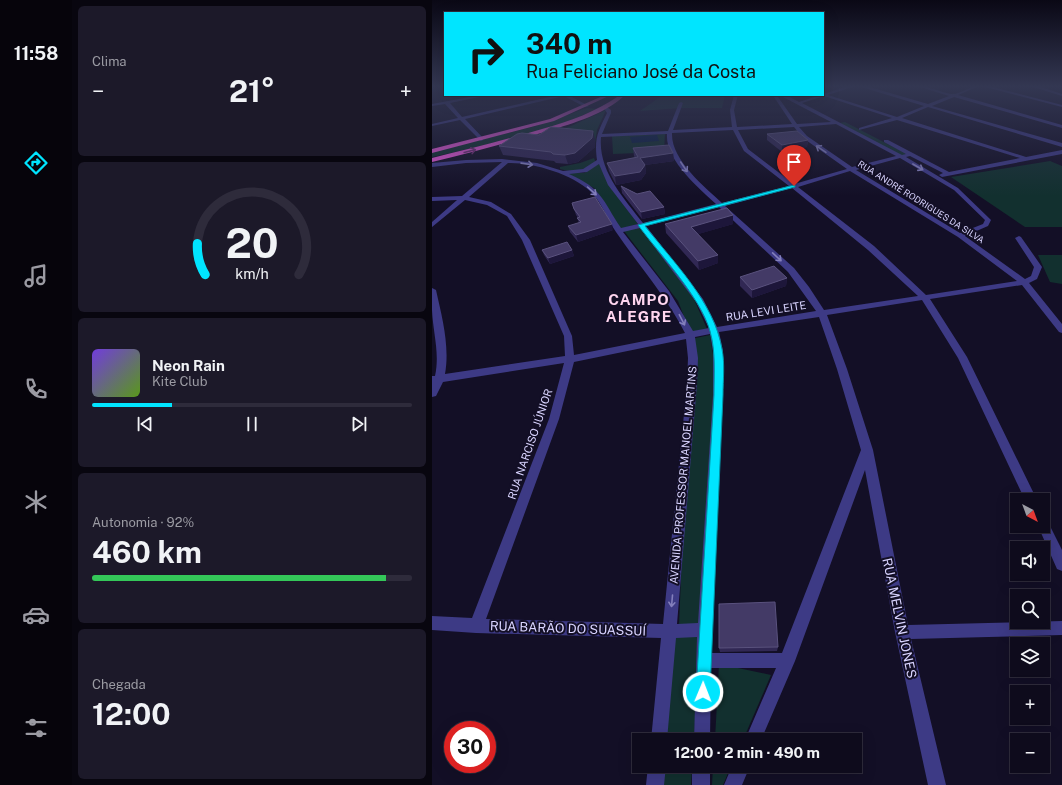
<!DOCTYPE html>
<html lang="pt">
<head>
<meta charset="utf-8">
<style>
	body { margin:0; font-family:"Public Sans",sans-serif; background:#1c1929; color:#f1f3f6; height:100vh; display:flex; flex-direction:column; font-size:15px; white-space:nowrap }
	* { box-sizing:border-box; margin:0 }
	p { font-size:13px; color:#9b9ba3 }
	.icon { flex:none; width:22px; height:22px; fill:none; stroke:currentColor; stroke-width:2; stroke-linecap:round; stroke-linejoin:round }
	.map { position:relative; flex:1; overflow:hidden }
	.sheet { display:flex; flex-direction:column; gap:6px; padding:6px; background:#08060f; width:360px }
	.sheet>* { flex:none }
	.top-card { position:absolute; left:12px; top:12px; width:380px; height:84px; border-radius:0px; box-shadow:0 4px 16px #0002,0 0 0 1px #2e2b3b; background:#00e5ff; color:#111; overflow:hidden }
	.needle { width:26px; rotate:139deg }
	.controls { position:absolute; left:578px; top:493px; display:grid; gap:8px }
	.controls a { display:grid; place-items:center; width:40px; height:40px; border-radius:0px; background:#0e0b1c; box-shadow:0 4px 16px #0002,0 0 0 1px #2e2b3b; font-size:20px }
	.speed { position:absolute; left:12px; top:721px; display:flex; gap:8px; font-size:20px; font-weight:700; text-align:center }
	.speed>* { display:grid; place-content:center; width:52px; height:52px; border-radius:50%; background:#0e0b1c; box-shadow:0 4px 16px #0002,0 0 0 1px #2e2b3b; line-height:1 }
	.speed .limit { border:6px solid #d22; background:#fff; color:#111 }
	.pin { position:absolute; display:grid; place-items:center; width:34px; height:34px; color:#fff; margin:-41px -17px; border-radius:50% 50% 50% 0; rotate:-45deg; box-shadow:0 0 4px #0007 }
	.pin .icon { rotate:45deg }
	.me { position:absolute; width:44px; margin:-22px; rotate:1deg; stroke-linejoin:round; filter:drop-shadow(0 0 3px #0008) }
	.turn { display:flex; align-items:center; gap:14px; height:84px; padding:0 16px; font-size:18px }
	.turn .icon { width:52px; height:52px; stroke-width:2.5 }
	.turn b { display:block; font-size:28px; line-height:34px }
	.big { font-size:30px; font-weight:700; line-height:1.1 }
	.sheet .widget { flex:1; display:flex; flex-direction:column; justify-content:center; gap:6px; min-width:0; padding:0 14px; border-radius:6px; background:#1c1929 }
	.sheet .dial { align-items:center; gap:0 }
	.dial svg { height:104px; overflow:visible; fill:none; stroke:#2e2b3b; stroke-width:7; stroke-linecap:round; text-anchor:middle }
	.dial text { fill:#f1f3f6; stroke:none }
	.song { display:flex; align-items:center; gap:12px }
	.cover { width:48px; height:48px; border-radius:6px; background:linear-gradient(135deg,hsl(260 70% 55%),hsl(90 70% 35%)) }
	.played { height:4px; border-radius:2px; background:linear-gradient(90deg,#00e5ff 25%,#2e2b3b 25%) }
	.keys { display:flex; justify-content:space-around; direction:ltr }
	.heat { display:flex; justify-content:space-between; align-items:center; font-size:22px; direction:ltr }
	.charge { height:6px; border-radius:3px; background:linear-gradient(90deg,#34c759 92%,#2e2b3b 0) }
	.trip { position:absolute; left:200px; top:733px; width:230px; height:40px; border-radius:0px; background:#0e0b1c; box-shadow:0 4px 16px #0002,0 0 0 1px #2e2b3b; font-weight:700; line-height:40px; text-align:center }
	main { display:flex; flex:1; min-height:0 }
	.tab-bar { display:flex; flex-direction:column; width:72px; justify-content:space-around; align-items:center; background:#06040b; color:#9b9ba3 }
	.tab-bar .icon { width:28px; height:28px }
	.tab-bar .selected { color:#00e5ff }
	.tab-bar b { font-size:18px; color:#f1f3f6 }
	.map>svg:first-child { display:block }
</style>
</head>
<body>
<main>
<nav class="tab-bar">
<b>11:58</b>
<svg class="icon selected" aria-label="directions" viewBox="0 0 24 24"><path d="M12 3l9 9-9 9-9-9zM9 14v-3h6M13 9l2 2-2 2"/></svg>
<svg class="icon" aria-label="music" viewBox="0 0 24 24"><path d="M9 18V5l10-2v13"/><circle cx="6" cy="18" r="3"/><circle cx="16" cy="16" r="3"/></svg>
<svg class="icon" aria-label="phone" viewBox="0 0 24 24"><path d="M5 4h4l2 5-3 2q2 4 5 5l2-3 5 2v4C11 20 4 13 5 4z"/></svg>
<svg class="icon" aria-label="climate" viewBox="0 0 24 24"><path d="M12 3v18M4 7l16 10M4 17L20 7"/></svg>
<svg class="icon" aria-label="car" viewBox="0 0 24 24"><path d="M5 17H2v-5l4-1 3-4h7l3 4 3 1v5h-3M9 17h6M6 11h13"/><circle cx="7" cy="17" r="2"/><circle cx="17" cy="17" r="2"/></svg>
<svg class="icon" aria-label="filters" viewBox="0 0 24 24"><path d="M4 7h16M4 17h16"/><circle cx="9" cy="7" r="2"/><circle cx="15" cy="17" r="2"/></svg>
</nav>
<section class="sheet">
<div class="widget"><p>Clima</p>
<div class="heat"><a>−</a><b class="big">21°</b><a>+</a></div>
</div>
<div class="widget dial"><svg viewBox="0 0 100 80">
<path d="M14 69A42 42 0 1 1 86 69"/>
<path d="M14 69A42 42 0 0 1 8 45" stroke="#00e5ff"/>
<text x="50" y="56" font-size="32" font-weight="700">20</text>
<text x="50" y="72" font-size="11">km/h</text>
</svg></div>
<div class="widget">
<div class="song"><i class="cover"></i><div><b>Neon Rain</b><p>Kite Club</p></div></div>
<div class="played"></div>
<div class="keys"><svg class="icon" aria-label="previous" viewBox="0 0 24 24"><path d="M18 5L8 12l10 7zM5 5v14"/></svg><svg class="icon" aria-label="pause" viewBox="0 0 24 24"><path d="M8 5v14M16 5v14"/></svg><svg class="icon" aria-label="next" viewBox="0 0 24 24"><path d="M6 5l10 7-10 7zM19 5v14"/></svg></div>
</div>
<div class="widget"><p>Autonomia · 92%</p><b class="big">460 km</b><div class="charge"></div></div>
<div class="widget"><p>Chegada</p><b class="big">12:00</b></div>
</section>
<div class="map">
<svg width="630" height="785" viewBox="0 0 630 785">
	<rect width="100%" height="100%" fill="#130f26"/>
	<path fill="#12302f" d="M231,95H293L290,108H248L208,111Z
		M155,108L164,109C113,134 55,144 0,157V152L104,126Z
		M174,110L165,130L163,143L117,133L139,126Z
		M413,122L475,154L470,156L407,123Z
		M233,134L232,152L181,154L180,136Z
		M162,158L164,163C152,170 141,173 128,169V167L148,163Z
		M618,161L630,166V227H593L519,177Z
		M168,163L181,191L206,224L188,229L162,188L133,173H152Z
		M209,226L262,299L275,329L258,332L246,301L192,231Z
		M606,255H630V284L618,282Z
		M278,335L284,374L274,626L247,625L259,339Z
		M239,636H267L262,740H232Z
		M287,664L339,675L311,740H283Z
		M230,766H260L259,785H228Z
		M281,766H299L291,785H280Z"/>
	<path fill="#0a1f44" d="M225,135L227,141L200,143L198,137Z"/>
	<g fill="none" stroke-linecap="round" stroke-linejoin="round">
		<path fill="#3d3a85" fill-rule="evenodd" d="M416,86H423L396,95L465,117L492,106L426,86H434L496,104L517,96L485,86C497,86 508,92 519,94C528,95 537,86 547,86L526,95L630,125V128L522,97L500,106L630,143V147L496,107L470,118L594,157L630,150V154L510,177L507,175L511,173L478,156L474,157L526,188L559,220L556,226L533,236L593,279L599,276L602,267L583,238L587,236L589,237L610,267L605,279L597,283L630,324V333L627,332L590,285L498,299L535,357L605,500H593L526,358L490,300L395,315L415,369L441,450L476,625L630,621V635L479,639L514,785H496L463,632L433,470L363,661L329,740H313L344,668H279L278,740H262L265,637L244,638L235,740H219L229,638L44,633L0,630V616L40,618L117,419L132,363L11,382L4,396L0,397V376H3C8,353 1,333 0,310C0,302 0,295 0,288L4,290C10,317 18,346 13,374L133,356L132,336L90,240L75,216L55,205L33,200L0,227V222L25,200L0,201V197L30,196L70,162L34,163L0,167V163L34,160L70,159L105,163L131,171L151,169L165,160C162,138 166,132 175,113L171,107H175L179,110V113L170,134L236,131L247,103L249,102L251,103L241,130L300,127L298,110L302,95H306L302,110L305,127L360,124L342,97L326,95H354L367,102ZM392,96L460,118L427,128V130L465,120L588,158L517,172L456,140H452V142L474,154L470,155L370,103ZM346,97H351L399,122L365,124ZM404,124L464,156L420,167L375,136L367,127ZM362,127L371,138L415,169L362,184L316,149L306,130ZM301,130L312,151L357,186L290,203C272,186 239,160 240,133ZM235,134C233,160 267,188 284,204L211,223C192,198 166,171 169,137ZM468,158L522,190L553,220L551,224L528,233L424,170ZM76,163C100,162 140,174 158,191C170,202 175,219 184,232C207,266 234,296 253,333L142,355L140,336L98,240L79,214L59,202L37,197ZM167,164L176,185L206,224L189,228C170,200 171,189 137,174L155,172ZM418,171L526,237L585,281L494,295L442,246L366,187ZM360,188L436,250L486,296L392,310L377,287L362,268L293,206ZM287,207L356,272L384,311L285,327L271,299L214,226ZM208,228L264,302L277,328L261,331L237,291L191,232ZM387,317L405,369L429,450L350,653H279L291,395V351L287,332ZM278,334L281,351V395L266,623L245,624L265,384L266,358L263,337ZM254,339L256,358L255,384L231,624L54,619L127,419L142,362Z
			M549,86H557L630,105V107Z
			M598,86H606L630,94V96Z
			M48,95H57L18,103L30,117L126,95H136L157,106L153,107L132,96L33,119L51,138V140L49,141L28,120L0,126V124L26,118L13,104L0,106V104Z
			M611,518L615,520L630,550V571L625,569L606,526H611Z
			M216,766H234L232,785H214Z
			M260,766H278V785H260Z
			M300,766H318L310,785H292Z"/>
		<path fill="#e055d1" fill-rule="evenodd" d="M173,95H179L122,121L0,153V149L118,119Z
			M188,95H193C173,114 142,123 116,131C78,142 39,153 0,162V158C37,149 73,140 110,129C138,121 164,112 188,95Z"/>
	</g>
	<path fill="#312854" d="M335,134L376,140L375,147L350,152L335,140Z
		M107,135L163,139V147L146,162L136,164L124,163L122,161L71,155L67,146Z
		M201,148L241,153L242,161L213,165L214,173L209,180L184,185L177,171L175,163L203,158L202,156Z
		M189,186L232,207L233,214L210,219L190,193Z
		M140,203L181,230L146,242L138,232L136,226L147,223L145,218H146L144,215Z
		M233,224H301L266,234L286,263L267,270L234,233Z
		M110,250H140L142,256L118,264L112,255Z
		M308,277L355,278L354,286L320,298L308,286Z
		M346,647L345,651L288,652L287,648Z"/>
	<path fill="#1d163a" d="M161,131L163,139V147L146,162L136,164L133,155Z
		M376,140L375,147L350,152V145Z
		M241,153L242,161L213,165L214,173L209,180L184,185L183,176L208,158Z
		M232,207L233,214L210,219L209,212Z
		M301,215V224L260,236L259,227Z
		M180,224L181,230L146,242L144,235Z
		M140,250L142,256L118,264L116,258Z
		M286,255V263L267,270L266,261Z
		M355,278L354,286L320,298V290Z"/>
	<path fill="#433a66" stroke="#5a527e" d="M119,127L161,131L160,138L143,153L133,155L121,154L119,152L67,146L85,134L90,133L107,135Z
		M365,131L376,140L350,145L335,134Z
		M237,145L241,153L208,158L213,165L208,172L183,176L175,163L206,157L201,148Z
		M189,186L205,194L218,191L232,207L209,212Z
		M163,197L180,224L144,235L136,226L149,222L145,218L148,217L142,209L140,203Z
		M295,208L301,215L259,227L286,255L266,261L233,224Z
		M135,242L140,250L116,258L110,250Z
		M342,266L355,278L320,290L308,277Z
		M343,602L346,647L287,648V604Z"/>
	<defs><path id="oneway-shaft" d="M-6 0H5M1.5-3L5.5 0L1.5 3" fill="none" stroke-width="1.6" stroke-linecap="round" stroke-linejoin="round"/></defs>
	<g stroke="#837fbc">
		<use href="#oneway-shaft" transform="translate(389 149) rotate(-146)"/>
		<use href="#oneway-shaft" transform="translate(95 164) rotate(8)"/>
		<use href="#oneway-shaft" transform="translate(252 167) rotate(56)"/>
		<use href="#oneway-shaft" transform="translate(486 167) rotate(30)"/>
		<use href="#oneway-shaft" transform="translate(160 191) rotate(42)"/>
		<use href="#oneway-shaft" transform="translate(345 257) rotate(43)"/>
		<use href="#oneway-shaft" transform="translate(250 320) rotate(63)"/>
		<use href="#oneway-shaft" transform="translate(240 601) rotate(95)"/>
	</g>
	<use stroke="#6f2e73" href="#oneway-shaft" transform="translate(38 151) rotate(-14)"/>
	<linearGradient id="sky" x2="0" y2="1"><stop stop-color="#0a0815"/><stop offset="0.44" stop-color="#333752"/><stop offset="1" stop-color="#333752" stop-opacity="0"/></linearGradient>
	<rect width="630" height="196" fill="url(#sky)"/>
	<path fill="#00e5ff" stroke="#0095a6" d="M362,185H363V187L213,226C242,263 282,302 290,349C293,364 291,380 291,395L278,692L276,697L271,699L266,697L264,692L282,395C282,374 284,352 278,331C268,296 228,255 206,225Z"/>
	<g text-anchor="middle" stroke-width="4" stroke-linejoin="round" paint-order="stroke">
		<g font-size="9" fill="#d9d4ff" stroke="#130f26">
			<text transform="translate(489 202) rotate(32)" y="3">RUA ANDRÉ RODRIGUES DA SILVA</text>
		</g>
		<g font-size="11" fill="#d9d4ff" stroke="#130f26">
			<text transform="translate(334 311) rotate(-9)" y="4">RUA LEVI LEITE</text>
			<text transform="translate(98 444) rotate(-71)" y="4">RUA NARCISO JÚNIOR</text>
			<text transform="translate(251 475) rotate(-85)" y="4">AVENIDA PROFESSOR MANOEL MARTINS</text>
		</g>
		<g font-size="13" fill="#d9d4ff" stroke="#130f26">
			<text transform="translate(468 618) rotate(78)" y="5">RUA MELVIN JONES</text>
			<text transform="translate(136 628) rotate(2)" y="5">RUA BARÃO DO SUASSUÍ</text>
		</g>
		<g font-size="15" font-weight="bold" letter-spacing="1" fill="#ffd6f0" stroke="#130f26">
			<text x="207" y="305">CAMPO<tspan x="207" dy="17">ALEGRE</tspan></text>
		</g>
	</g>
</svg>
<div class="controls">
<a><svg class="needle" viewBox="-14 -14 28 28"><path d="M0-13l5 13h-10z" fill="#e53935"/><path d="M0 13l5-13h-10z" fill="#9b9ba3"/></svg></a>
<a><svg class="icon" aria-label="sound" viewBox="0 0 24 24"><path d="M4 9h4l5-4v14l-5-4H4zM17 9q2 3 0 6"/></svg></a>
<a><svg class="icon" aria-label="search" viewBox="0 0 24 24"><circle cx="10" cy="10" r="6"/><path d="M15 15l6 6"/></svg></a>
<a><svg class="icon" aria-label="layers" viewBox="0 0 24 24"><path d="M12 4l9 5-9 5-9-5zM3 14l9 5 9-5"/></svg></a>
<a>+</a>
<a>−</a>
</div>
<div class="speed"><div class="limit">30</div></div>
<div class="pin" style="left:362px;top:186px;background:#d93025"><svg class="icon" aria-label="arrive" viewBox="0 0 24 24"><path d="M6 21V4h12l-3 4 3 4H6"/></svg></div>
<svg class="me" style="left:271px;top:692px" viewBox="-20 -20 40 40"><circle r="17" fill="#00e5ff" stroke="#fff" stroke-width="3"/><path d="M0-11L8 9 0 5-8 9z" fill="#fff"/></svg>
<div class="trip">12:00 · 2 min · 490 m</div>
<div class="top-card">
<div class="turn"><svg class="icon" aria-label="right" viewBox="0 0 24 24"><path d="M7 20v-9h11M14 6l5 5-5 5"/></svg><div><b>340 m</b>Rua Feliciano José da Costa</div></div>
</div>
</div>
</main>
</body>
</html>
